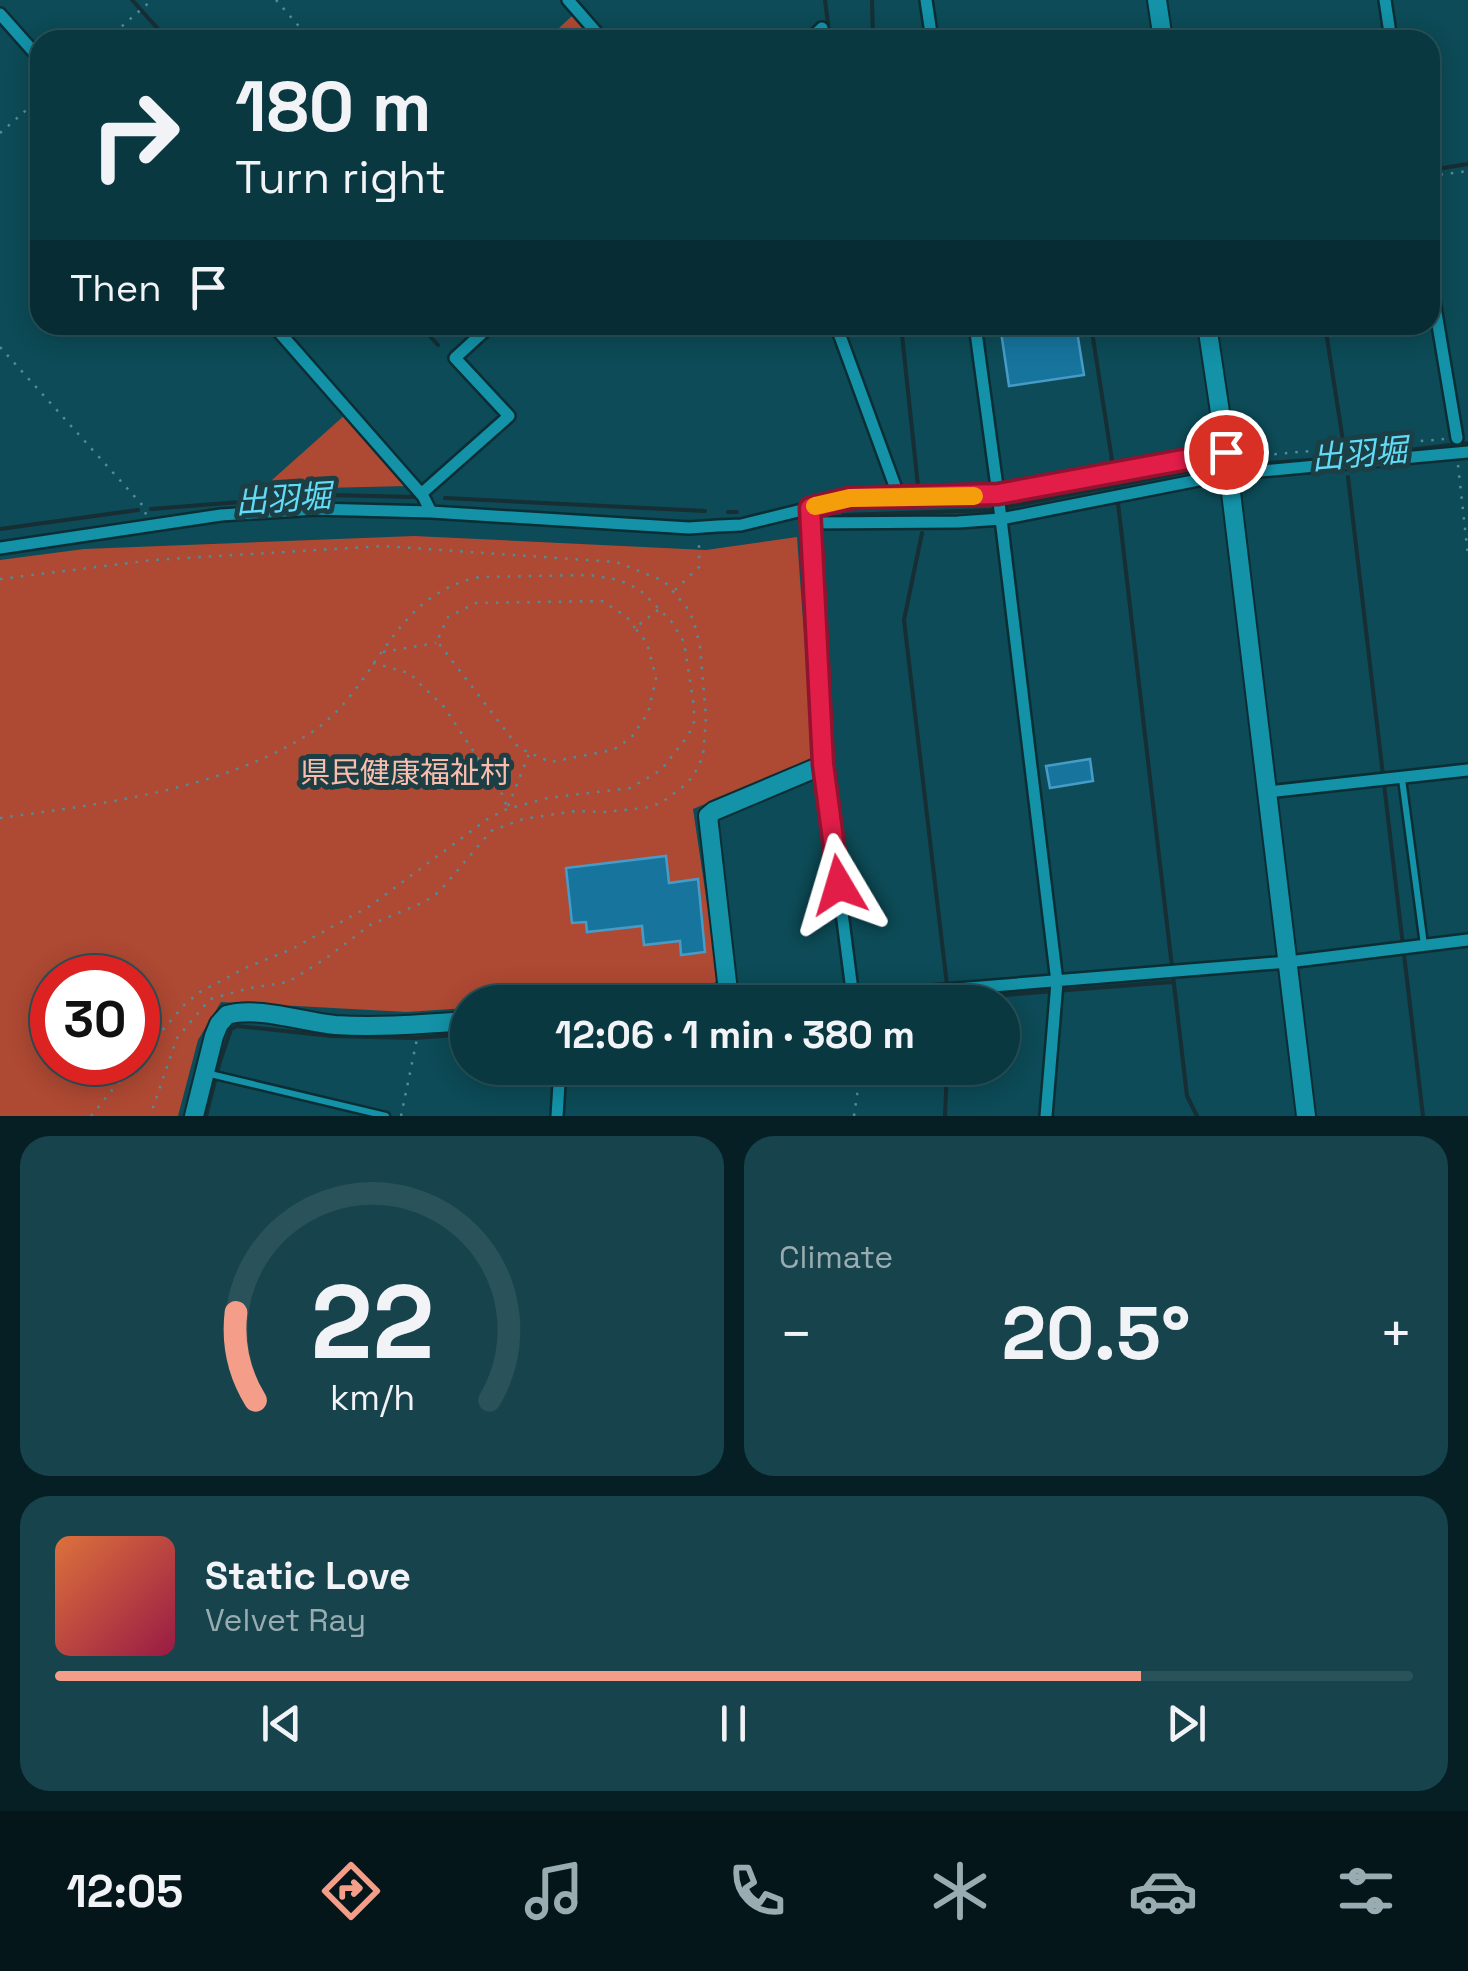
<!DOCTYPE html>
<html lang="en">
<head>
<meta charset="utf-8">
<style>
	body { margin:0; font-family:"Space Grotesk","Noto Sans JP",sans-serif; background:#17434c; color:#f1f3f6; height:100vh; display:flex; flex-direction:column; font-size:38px; white-space:nowrap }
	* { box-sizing:border-box; margin:0 }
	p { font-size:32px; color:#99acb1 }
	.icon { flex:none; width:55px; height:55px; fill:none; stroke:currentColor; stroke-width:2; stroke-linecap:round; stroke-linejoin:round }
	.map { position:relative; height:1116px; overflow:hidden }
	.drawer { display:flex; flex-direction:column; gap:20px; padding:20px; background:#051f24; flex:1 }
	.drawer>* { flex:none }
	.guide { position:absolute; left:30px; top:30px; width:1410px; height:305px; border-radius:30px; box-shadow:0 5px 25px #0003,0 0 0 2px #29525a; background:#093841; color:#f1f3f6; overflow:hidden }
	.speed { position:absolute; left:30px; top:955px; display:flex; gap:20px; font-size:50px; font-weight:700; text-align:center }
	.speed>* { display:grid; place-content:center; width:130px; height:130px; border-radius:50%; background:#093841; box-shadow:0 5px 25px #0003,0 0 0 2px #29525a; line-height:1 }
	.speed .limit { border:15px solid #d22; background:#fff; color:#111 }
	.pin { position:absolute; display:grid; place-items:center; width:85px; height:85px; color:#fff; margin:-42px; border:5px solid #fff; border-radius:50%; box-shadow:0 2px 10px #0007 }
	.me { position:absolute; width:110px; margin:-55px; rotate:353deg; stroke-linejoin:round; filter:drop-shadow(0 0 8px #0008) }
	.turn { display:flex; align-items:center; gap:35px; height:210px; padding:0 40px; font-size:45px }
	.turn .icon { width:130px; height:130px; stroke-width:2.5 }
	.turn b { display:block; font-size:70px; line-height:85px }
	.then { display:flex; align-items:center; height:95px; padding:0 40px; background:#0003; gap:20px; font-size:38px }
	.big { font-size:75px; font-weight:600; line-height:1.1 }
	.drawer .tile { flex:1; display:flex; flex-direction:column; justify-content:center; gap:15px; min-width:0; padding:0 35px; border-radius:30px; background:#17434c }
	.drawer .dial { align-items:center; gap:0 }
	.dial svg { height:260px; overflow:visible; fill:none; stroke:#29525a; stroke-width:7; stroke-linecap:round; text-anchor:middle }
	.dial text { fill:#f1f3f6; stroke:none }
	.song { display:flex; align-items:center; gap:30px }
	.cover { width:120px; height:120px; border-radius:15px; background:linear-gradient(135deg,hsl(20 70% 55%),hsl(340 70% 35%)) }
	.played { height:10px; border-radius:5px; background:linear-gradient(90deg,#f49e89 80%,#29525a 80%) }
	.keys { display:flex; justify-content:space-around; direction:ltr }
	.heat { display:flex; justify-content:space-between; align-items:center; font-size:55px; direction:ltr }
	.drawer .tiles { flex:1; display:grid; gap:20px; grid-template-columns:1fr 1fr }
	.tile:last-child { grid-column:span 2 }
	.trip { position:absolute; left:450px; top:985px; width:570px; height:100px; border-radius:50px; background:#093841; box-shadow:0 5px 25px #0003,0 0 0 2px #29525a; font-weight:600; line-height:100px; text-align:center }
	.dock { display:flex; height:160px; justify-content:space-around; align-items:center; background:#04161a; color:#99acb1 }
	.dock .icon { width:70px; height:70px }
	.dock .current { color:#f49e89 }
	.dock b { font-size:45px; color:#f1f3f6 }
	.map>svg:first-child { display:block }
</style>
</head>
<body>
<div class="map">
<svg width="1468" height="1116" viewBox="0 0 1468 1116">
	<rect width="100%" height="100%" fill="#0c4b57"/>
	<path fill="#ae4933" fill-rule="evenodd" d="M572,16L594,40H546Z
		M346,414L409,486L279,489L272,480Z
		M414,536L706,550L797,537L813,759L693,809L718,978L707,994L563,1002H468L467,1008L407,1012L221,1002L198,1040L178,1116H0V560L84,549ZM52,978H138V1062H52Z"/>
	<g fill="none" stroke-linecap="round" stroke-linejoin="round">
		<path stroke="#162e34" stroke-width="4" d="M132,0L168,40
			M825,0L830,40
			M872,0L873,40
			M1430,170L1468,164
			M420,325L438,345
			M901,325L918,486
			M1091,325L1116,486L1187,1096L1197,1116
			M1325,325L1343,441
			M1251,464L1339,458L1468,443
			M1348,477L1423,1116
			M445,498L705,511
			M1007,507L1215,466
			M151,509L328,495L415,497
			M728,512H737
			M843,515L993,510
			M0,529L138,510
			M922,533L904,620L949,1002
			M913,1002L1172,982
			M206,1116L220,1061L231,1029L237,1026L332,1036L414,1038L468,1034
			M945,1116L947,1068"/>
	</g>
	<path fill="#16749d" stroke="#479bc7" stroke-width="2.5" d="M1000,325H1076L1084,375L1009,386Z
		M1090,759L1093,781L1050,788L1046,766Z
		M666,856L669,883L698,879L705,952L681,955L680,941L644,945L642,926L587,932L586,922L572,923L566,868Z"/>
	<g fill="none" stroke-linecap="round" stroke-linejoin="round">
		<g stroke="#0b2e35" stroke-width="11">
			<path id="lane" d="M1402,779L1424,945
				M206,1073L386,1116"/>
		</g>
		<g stroke="#0b2e35" stroke-width="16">
			<path id="street" d="M568,0L603,40
				M926,0L932,40
				M1385,0L1391,40
				M0,14L40,59
				M809,40L822,28
				M1430,277L1457,438
				M273,325L423,496L431,512
				M836,325L899,497
				M975,325L998,494L1057,982L1046,1116
				M421,494L509,416L455,358L491,325
				M811,523L958,522L1001,519L1229,474L1468,452
				M0,548L221,515L315,509L431,512L689,528L718,526L741,525L851,498L998,494L1226,451
				M823,765L853,998
				M1267,792L1468,770
				M795,1002L1288,962L1468,940
				M557,1116L560,1068"/>
		</g>
		<g stroke="#0b2e35" stroke-width="22">
			<path id="secondary" d="M1157,0L1163,40
				M1207,325L1227,459L1306,1116
				M702,1002L719,1001L726,998L728,991L708,816L714,811L823,765L810,508
				M194,1116L214,1036L219,1024L227,1015C258,1006 303,1022 335,1025C379,1028 424,1024 468,1021"/>
		</g>
		<path stroke="#538c98" stroke-width="2.5" stroke-dasharray="2.5 8" stroke-linecap="butt" d="M276,0L311,40
			M106,40L152,0
			M0,133L40,98
			M1430,176L1468,171
			M0,347L144,507L146,515
			M1243,457L1444,439
			M1458,465L1468,556
			M0,579L153,560L383,546L616,562L664,581L688,609L694,622L700,646L706,717L703,756L694,775L685,785L661,803L645,808L605,812L576,811L523,819L491,831L439,892L424,902L370,925L325,959L288,982L250,988L210,999L177,1038L150,1116
			M675,590L699,567V538
			M635,628L627,617L602,601L476,603L448,617L437,641L519,748L550,762L613,750L631,738L648,713L656,678L647,643L635,628L658,610
			M383,652L436,643
			M373,663L409,673L444,707L504,797L507,809L529,754
			M0,818C102,804 220,790 309,734C378,691 388,595 480,577L589,575L619,580L640,590L671,621L684,642L694,707V722L688,736L661,770L630,788L548,798L507,809L489,818L370,906L292,949L245,968L200,992L184,1005L138,1059
			M91,1116L135,1062
			M401,1116L417,1039
			M854,1116L861,1068"/>
		<use href="#lane" stroke="#1392a8" stroke-width="6"/>
		<use href="#street" stroke="#1392a8" stroke-width="11"/>
		<use href="#secondary" stroke="#1392a8" stroke-width="18"/>
	</g>
	<g fill="none" stroke-linecap="round" stroke-linejoin="round">
		<g stroke="#92132f" stroke-width="25">
			<path id="route" d="M839,885L823,764L810,508L850,498L998,494L1226,452"/>
		</g>
		<use href="#route" stroke="#e11d48" stroke-width="18"/>
		<path stroke="#f59e0b" stroke-width="18" d="M815,506L850,498L974,496"/>
	</g>
	<g text-anchor="middle" stroke-width="10" stroke-linejoin="round" paint-order="stroke">
		<g font-size="30" fill="#fabcad" stroke="#1c3e45">
			<text x="405" y="783">県民健康福祉村</text>
		</g>
		<g font-size="32" font-style="italic" fill="#61dbf6" stroke="#1c3e45">
			<text transform="translate(1359 454) rotate(-5)" y="11">出羽堀</text>
			<text transform="translate(283 499) rotate(-4)" y="11">出羽堀</text>
		</g>
	</g>
</svg>
<div class="speed"><div class="limit">30</div></div>
<div class="pin" style="left:1226px;top:452px;background:#d93025"><svg class="icon" aria-label="arrive" viewBox="0 0 24 24"><path d="M6 21V4h12l-3 4 3 4H6"/></svg></div>
<svg class="me" style="left:839px;top:885px" viewBox="-20 -20 40 40"><path d="M0-17L14 15 0 8-14 15z" fill="#e11d48" stroke="#fff" stroke-width="4"/></svg>
<div class="trip">12:06 · 1 min · 380 m</div>
<div class="guide">
<div class="turn"><svg class="icon" aria-label="right" viewBox="0 0 24 24"><path d="M7 20v-9h11M14 6l5 5-5 5"/></svg><div><b>180 m</b>Turn right</div></div>
<div class="then">Then<svg class="icon" aria-label="arrive" viewBox="0 0 24 24"><path d="M6 21V4h12l-3 4 3 4H6"/></svg></div>
</div>
</div>
<section class="drawer">
<div class="tiles">
<div class="tile dial"><svg viewBox="0 0 100 80">
<path d="M14 69A42 42 0 1 1 86 69"/>
<path d="M14 69A42 42 0 0 1 8 42" stroke="#f49e89"/>
<text x="50" y="56" font-size="32" font-weight="700">22</text>
<text x="50" y="72" font-size="11">km/h</text>
</svg></div>
<div class="tile"><p>Climate</p>
<div class="heat"><a>−</a><b class="big">20.5°</b><a>+</a></div>
</div>
<div class="tile">
<div class="song"><i class="cover"></i><div><b>Static Love</b><p>Velvet Ray</p></div></div>
<div class="played"></div>
<div class="keys"><svg class="icon" aria-label="previous" viewBox="0 0 24 24"><path d="M18 5L8 12l10 7zM5 5v14"/></svg><svg class="icon" aria-label="pause" viewBox="0 0 24 24"><path d="M8 5v14M16 5v14"/></svg><svg class="icon" aria-label="next" viewBox="0 0 24 24"><path d="M6 5l10 7-10 7zM19 5v14"/></svg></div>
</div>
</div>
</section>
<nav class="dock">
<b>12:05</b>
<svg class="icon current" aria-label="directions" viewBox="0 0 24 24"><path d="M12 3l9 9-9 9-9-9zM9 14v-3h6M13 9l2 2-2 2"/></svg>
<svg class="icon" aria-label="music" viewBox="0 0 24 24"><path d="M9 18V5l10-2v13"/><circle cx="6" cy="18" r="3"/><circle cx="16" cy="16" r="3"/></svg>
<svg class="icon" aria-label="phone" viewBox="0 0 24 24"><path d="M5 4h4l2 5-3 2q2 4 5 5l2-3 5 2v4C11 20 4 13 5 4z"/></svg>
<svg class="icon" aria-label="climate" viewBox="0 0 24 24"><path d="M12 3v18M4 7l16 10M4 17L20 7"/></svg>
<svg class="icon" aria-label="car" viewBox="0 0 24 24"><path d="M5 17H2v-5l4-1 3-4h7l3 4 3 1v5h-3M9 17h6M6 11h13"/><circle cx="7" cy="17" r="2"/><circle cx="17" cy="17" r="2"/></svg>
<svg class="icon" aria-label="filters" viewBox="0 0 24 24"><path d="M4 7h16M4 17h16"/><circle cx="9" cy="7" r="2"/><circle cx="15" cy="17" r="2"/></svg>
</nav>
</body>
</html>
